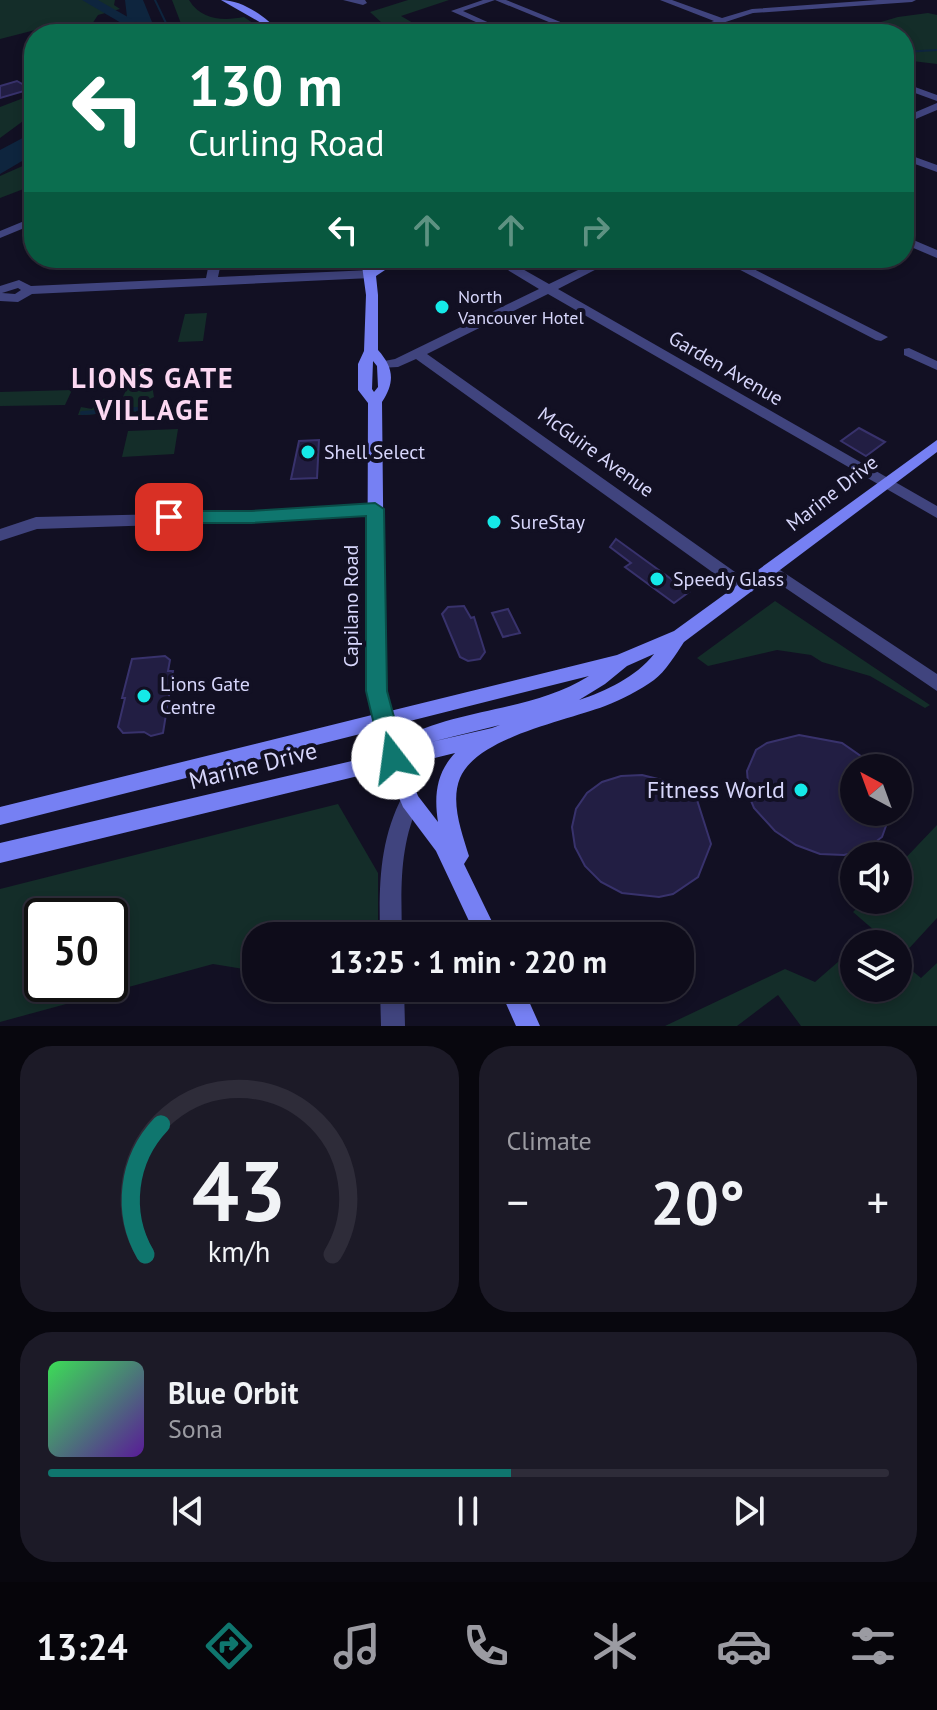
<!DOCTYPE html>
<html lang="en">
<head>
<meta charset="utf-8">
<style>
	body { margin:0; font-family:"PT Sans",sans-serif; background:#1c1a27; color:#f1f3f6; height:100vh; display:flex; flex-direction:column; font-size:30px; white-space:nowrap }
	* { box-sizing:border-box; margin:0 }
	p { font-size:26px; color:#9b9ba2 }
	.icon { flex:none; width:44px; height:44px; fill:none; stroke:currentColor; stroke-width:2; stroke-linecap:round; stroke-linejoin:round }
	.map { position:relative; height:1026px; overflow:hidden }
	.drawer { display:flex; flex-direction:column; gap:20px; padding:20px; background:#08070e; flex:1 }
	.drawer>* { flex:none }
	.banner { position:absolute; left:24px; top:24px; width:890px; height:244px; border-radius:32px; box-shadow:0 4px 12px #0003,0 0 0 2px #2e2c39; background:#0b6e4f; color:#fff; overflow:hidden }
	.needle { width:52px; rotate:319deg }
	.tools { position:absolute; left:840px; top:754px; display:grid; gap:16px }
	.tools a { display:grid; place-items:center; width:72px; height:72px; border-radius:50%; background:#0e0c1a; box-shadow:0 4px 12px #0003,0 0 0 2px #2e2c39; font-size:40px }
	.speed { position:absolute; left:24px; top:898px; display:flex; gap:16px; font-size:40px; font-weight:700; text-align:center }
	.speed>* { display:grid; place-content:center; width:104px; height:104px; border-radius:50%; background:#0e0c1a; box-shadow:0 4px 12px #0003,0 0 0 2px #2e2c39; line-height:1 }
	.speed .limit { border:4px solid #111; border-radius:12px; background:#fff; color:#111 }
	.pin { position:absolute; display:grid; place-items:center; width:68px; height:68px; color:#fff; margin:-34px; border-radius:16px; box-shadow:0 4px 12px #0006 }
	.me { position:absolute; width:88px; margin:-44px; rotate:345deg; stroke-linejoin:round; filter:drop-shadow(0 0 6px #0008) }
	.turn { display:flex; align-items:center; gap:28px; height:168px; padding:0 32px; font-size:36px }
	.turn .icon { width:104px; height:104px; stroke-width:2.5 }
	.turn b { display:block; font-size:56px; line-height:68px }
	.lanes { display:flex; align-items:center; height:76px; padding:0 32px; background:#0003; justify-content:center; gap:40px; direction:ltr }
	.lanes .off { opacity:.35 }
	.big { font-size:60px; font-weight:800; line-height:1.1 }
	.drawer .widget { flex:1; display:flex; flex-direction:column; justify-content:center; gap:12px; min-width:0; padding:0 28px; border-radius:32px; background:#1c1a27 }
	.drawer .dial { align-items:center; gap:0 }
	.dial svg { height:208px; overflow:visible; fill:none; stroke:#2e2c39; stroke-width:7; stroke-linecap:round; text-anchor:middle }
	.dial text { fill:#f1f3f6; stroke:none }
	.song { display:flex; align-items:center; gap:24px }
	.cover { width:96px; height:96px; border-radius:12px; background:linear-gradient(135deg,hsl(130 70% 55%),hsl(270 70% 35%)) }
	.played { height:8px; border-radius:4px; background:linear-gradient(90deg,#0f766e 55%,#2e2c39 55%) }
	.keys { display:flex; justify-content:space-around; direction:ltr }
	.heat { display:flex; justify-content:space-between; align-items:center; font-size:44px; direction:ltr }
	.drawer .tiles { flex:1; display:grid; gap:20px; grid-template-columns:1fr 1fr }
	.widget:last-child { grid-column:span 2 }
	.trip { position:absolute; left:242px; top:922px; width:452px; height:80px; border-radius:32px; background:#0e0c1a; box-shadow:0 4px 12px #0003,0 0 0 2px #2e2c39; font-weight:800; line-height:80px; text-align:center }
	.tab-bar { display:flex; height:128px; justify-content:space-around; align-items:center; background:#06050a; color:#9b9ba2 }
	.tab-bar .icon { width:56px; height:56px }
	.tab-bar .current { color:#0f766e }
	.tab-bar b { font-size:36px; color:#f1f3f6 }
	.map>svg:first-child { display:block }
</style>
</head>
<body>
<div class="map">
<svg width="937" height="1026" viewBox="0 0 937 1026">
	<rect width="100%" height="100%" fill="#121023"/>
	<path fill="#142d29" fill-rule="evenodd" d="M0,0H115L114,5L120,9L98,15L92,24L100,34H47L43,28L0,39Z
		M172,0H189C201,20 223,21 244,17L260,28L238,29L239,34H185Z
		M408,0H449L401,16L432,34H394L370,12Z
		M928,13L937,15V64L904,60V34H840L898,17Z
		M34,94V113L0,138V107Z
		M34,161V185L0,198V176Z
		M207,313L203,341L178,342L185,314Z
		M144,364L152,381C128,386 123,375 94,382L92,376Z
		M152,385L154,397L139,404L136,412C115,407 100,416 78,415L81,407L92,409L98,400L108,398V407L120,403L128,386Z
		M72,390L65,405L0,406V392Z
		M178,429L174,454L122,457L128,431Z
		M775,601L930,705L925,708L870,676L822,662L811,655L777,650L708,666L697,658Z
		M338,804L378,873V936H256V971L213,964L0,1022V889ZM42,916H110V984H42Z
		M937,825V918L903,955L898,951V944H890L853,912L865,900H898V866Z
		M854,948V988H898V959L921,978L937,963V1026H801L778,995L737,1026H665L785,969L815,982Z"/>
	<path fill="#0e253e" d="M125,0H143L152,22L169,34H129Z
		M34,132V154L0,174V150Z"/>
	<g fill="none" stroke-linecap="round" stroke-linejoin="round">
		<path stroke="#0e253e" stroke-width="2" d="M155,0L166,23L155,34
			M904,52L937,50"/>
		<path stroke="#0e253e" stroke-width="4" d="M82,413L137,409"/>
		<path fill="#0e253e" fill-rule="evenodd" d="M82,0H98L154,32L140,34Z"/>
	</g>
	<path fill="#221e43" stroke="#38326c" stroke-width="2" d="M17,81L31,89L0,98V86Z
		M859,428L885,442L866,456L841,441Z
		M319,440L317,478L291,479L299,441Z
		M616,539L689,592L674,603L625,567L631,563L610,547Z
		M464,606L471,618L474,617L485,652L480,659L468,661L460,657L442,614L448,607Z
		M508,609L520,633L503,637L492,613Z
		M165,656L170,660L168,671H173L163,733L151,736L144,732L123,733L118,727L125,698H122L132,659Z
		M799,735L842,743L878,768H854V812H891L882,837L866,849L844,855L820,854L796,845L775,831L754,808L749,796L747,771L756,750L767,743Z
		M642,775L662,780L697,800L711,844L698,877L673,894L659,897L622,893L601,882L585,866L575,847L572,827L576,809L587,793L602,782L621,776Z"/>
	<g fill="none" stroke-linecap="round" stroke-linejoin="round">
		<path fill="#40447e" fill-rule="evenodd" d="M343,0H365L367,3L363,5Z
			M483,0H495L463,11L514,34H503L451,11Z
			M495,0H506L590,34H578Z
			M660,0H672L722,18L752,9L877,0H916L912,2L753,13L689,34H676L714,21Z
			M904,83L937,95V101L904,89Z
			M937,103V110L904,124V117Z
			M904,153L937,165V172L904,160Z
			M34,217V224L0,238V231Z
			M904,236L937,250V258L904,244Z
			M210,258H222L218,277L371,270L377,274L371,278L32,294L18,302L0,301V286L19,280L31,286L206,278ZM18,288L21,290L15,294L2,293Z
			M488,258H503L549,284L603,258H618L558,289L937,506V518L548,294L427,354L752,584L755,588L752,592H740L416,359L398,367L379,368L377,365L379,362L395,359L539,289Z
			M717,258H732L888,337L881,341L876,340Z
			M909,348L937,361V370L904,355V349Z
			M375,504L381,505L383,509L381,513L251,522L37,529L0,541V529L36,517L251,512Z
			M771,564L937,674V691L765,574L763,570L765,566Z
			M410,792L417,795L420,801C399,845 401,888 402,936H380C379,885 379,841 403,795Z
			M380,988H404L405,1026H381Z"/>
		<path fill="#7680f3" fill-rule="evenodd" d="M221,0C243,0 268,18 281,34H272L263,24Z
			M361,258H373L374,266L377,258H389L385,270L376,276L378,295V350C394,368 395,382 382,402L385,694L390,711L617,655L674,631L937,440V452L684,642C676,654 665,672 654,680C640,690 621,700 605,706C566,721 477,737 460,778C450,802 462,833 469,856L464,864L499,936H476L436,851L403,807L387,769L0,863V843L382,754L376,730L0,825V807L372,715L367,694L368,403L358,390V364L364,351L366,295ZM373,361L377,366L378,387L374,392L372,389ZM654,654C636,677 606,691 579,700L605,684L627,666ZM589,676C530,713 457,707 398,741L394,725ZM500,725L492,728L431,742ZM455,753C436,773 434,796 438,822L418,796L406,765Z
			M499,988H523L540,1026H516Z"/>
	</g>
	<path fill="#0f766e" stroke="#0a4d48" stroke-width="2" d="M375,503L384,509L387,691L405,758L401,765H385L382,758L366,691V516L251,523H169L160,517L169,511H251Z"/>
	<g fill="#15e9e8" stroke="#121023" stroke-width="3">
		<circle cx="442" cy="307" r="8"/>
		<circle cx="308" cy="452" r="8"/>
		<circle cx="494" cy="522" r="8"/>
		<circle cx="657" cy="579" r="8"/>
		<circle cx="144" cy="696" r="8"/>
		<circle cx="801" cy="790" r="8"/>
	</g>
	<g text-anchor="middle" stroke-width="8" stroke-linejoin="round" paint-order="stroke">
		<g font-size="18" fill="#d7d6fb" stroke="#121023" text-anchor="start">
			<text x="458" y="303">North<tspan x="458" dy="21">Vancouver Hotel</tspan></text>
		</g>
		<g font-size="20" fill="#d7d6fb" stroke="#121023">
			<text transform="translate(726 368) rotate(30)" y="7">Garden Avenue</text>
			<text transform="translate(596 452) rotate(36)" y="7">McGuire Avenue</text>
			<text transform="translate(832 493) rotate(-38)" y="7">Marine Drive</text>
			<text transform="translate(351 606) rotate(-90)" y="7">Capilano Road</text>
		</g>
		<g font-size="20" fill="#d7d6fb" stroke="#121023" text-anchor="start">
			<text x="324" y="459">Shell Select</text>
			<text x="510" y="529">SureStay</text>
			<text x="673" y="586">Speedy Glass</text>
			<text x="160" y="691">Lions Gate<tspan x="160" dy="23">Centre</tspan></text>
		</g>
		<g font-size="24" fill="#d7d6fb" stroke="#121023">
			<text transform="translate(253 766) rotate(-14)" y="8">Marine Drive</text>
		</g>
		<g font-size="24" fill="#d7d6fb" stroke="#121023" text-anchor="end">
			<text x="785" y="798">Fitness World</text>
		</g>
		<g font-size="28" font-weight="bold" letter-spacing="2" fill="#fcd8f2" stroke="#121023">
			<text x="153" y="388">LIONS GATE<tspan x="153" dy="32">VILLAGE</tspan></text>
		</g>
	</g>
</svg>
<div class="tools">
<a><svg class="needle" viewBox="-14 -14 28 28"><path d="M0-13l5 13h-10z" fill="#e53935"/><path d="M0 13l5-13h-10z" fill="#9b9ba2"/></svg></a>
<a><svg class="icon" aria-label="sound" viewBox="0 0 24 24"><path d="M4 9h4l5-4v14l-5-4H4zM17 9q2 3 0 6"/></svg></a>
<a><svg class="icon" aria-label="layers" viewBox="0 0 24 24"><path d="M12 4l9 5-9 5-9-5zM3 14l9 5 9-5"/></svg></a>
</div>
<div class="speed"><div class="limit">50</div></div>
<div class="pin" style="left:169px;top:517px;background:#d93025"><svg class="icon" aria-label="arrive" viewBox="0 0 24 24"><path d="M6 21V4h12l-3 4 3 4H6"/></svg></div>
<svg class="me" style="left:393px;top:758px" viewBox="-20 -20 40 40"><circle r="19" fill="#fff"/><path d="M0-13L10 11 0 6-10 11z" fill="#0f766e"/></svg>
<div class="trip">13:25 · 1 min · 220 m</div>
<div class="banner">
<div class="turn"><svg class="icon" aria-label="left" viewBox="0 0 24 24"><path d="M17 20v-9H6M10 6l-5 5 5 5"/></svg><div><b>130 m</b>Curling Road</div></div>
<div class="lanes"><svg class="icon" aria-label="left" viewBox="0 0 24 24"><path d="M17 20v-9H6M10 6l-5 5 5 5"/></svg><svg class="icon off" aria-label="ahead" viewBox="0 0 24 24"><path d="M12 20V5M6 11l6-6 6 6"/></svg><svg class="icon off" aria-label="ahead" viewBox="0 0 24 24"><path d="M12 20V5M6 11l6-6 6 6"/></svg><svg class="icon off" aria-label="right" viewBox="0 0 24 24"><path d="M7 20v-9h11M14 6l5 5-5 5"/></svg></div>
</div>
</div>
<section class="drawer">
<div class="tiles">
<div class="widget dial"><svg viewBox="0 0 100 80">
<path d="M14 69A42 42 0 1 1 86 69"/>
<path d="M14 69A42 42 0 0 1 20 19" stroke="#0f766e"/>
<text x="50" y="56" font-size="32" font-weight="700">43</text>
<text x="50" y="72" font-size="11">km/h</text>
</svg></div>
<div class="widget"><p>Climate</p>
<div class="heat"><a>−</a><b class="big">20°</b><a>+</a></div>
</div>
<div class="widget">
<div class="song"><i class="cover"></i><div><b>Blue Orbit</b><p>Sona</p></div></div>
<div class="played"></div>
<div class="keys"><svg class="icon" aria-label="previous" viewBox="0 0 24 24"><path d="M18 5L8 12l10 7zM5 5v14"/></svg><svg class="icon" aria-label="pause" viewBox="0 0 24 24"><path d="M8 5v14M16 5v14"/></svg><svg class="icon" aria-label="next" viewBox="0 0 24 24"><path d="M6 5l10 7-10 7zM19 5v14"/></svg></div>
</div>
</div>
</section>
<nav class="tab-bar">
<b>13:24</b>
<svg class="icon current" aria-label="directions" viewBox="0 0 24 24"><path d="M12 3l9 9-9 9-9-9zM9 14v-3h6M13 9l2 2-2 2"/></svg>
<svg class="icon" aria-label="music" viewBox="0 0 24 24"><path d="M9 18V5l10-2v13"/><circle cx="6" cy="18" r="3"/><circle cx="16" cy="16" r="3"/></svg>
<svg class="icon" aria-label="phone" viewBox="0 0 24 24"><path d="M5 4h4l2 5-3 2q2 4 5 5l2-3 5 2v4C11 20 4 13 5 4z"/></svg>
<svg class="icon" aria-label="climate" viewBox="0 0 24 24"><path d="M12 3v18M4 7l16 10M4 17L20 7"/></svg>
<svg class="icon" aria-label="car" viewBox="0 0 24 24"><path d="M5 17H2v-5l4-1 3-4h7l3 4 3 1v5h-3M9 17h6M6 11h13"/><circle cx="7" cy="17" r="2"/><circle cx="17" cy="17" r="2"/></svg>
<svg class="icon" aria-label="filters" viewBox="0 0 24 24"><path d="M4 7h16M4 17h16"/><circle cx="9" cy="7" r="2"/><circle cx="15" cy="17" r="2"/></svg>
</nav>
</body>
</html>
